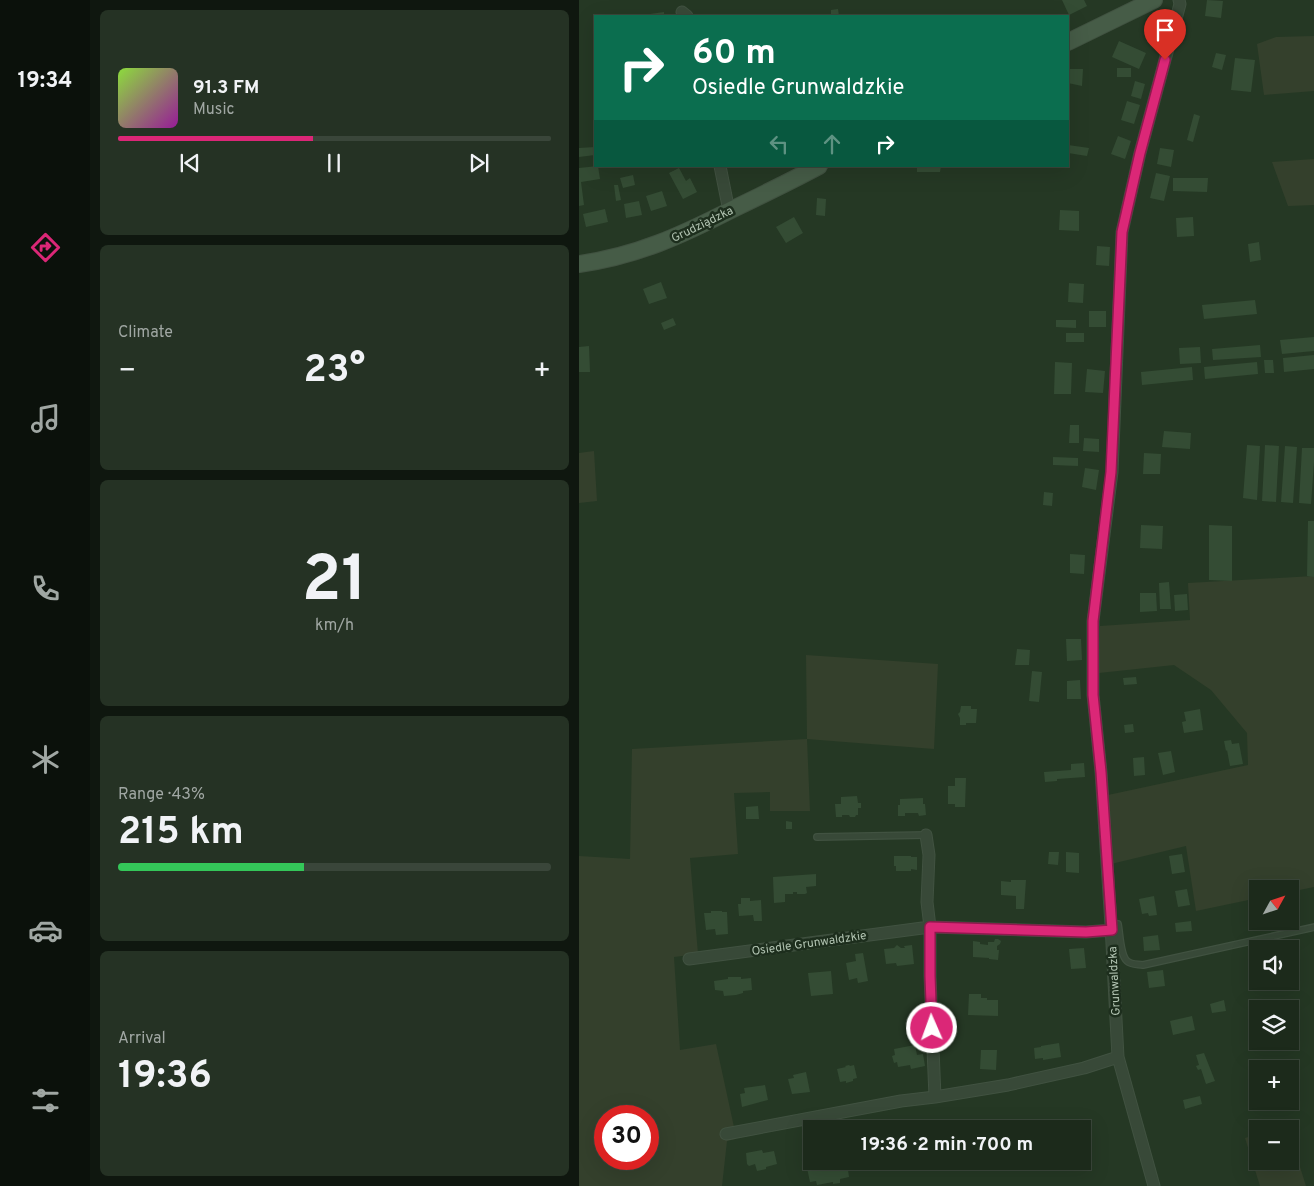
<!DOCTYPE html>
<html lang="en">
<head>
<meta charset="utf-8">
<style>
	body { margin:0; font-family:Overpass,sans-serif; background:#253224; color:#f1f3f6; height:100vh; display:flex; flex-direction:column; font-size:19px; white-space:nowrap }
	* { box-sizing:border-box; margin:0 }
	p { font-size:16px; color:#a0a7a3 }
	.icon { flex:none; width:28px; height:28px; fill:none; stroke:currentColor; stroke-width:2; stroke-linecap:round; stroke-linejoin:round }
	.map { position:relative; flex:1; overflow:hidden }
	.panel { display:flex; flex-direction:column; gap:10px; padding:10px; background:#0f170f; width:489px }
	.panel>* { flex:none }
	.hud { position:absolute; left:15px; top:15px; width:475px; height:152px; border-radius:0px; box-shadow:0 5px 20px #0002,0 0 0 1px #3a463a; background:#0b6e4f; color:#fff; overflow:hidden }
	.needle { width:32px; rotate:50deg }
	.buttons { position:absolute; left:670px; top:880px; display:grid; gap:10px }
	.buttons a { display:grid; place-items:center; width:50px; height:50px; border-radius:0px; background:#1c2a1b; box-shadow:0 5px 20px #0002,0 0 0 1px #3a463a; font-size:25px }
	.speed { position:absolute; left:15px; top:1105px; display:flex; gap:10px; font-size:25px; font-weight:700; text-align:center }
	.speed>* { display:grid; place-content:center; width:65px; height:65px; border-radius:50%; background:#1c2a1b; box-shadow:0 5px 20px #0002,0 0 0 1px #3a463a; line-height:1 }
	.speed .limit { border:8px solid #d22; background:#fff; color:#111 }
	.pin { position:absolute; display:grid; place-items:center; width:42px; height:42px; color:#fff; margin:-51px -21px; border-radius:50% 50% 50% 0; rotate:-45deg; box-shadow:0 0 5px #0007 }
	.pin .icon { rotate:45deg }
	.me { position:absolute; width:55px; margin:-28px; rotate:358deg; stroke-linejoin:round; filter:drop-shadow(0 0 4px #0008) }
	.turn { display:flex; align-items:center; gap:18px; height:105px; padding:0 15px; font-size:22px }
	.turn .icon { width:65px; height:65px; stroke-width:2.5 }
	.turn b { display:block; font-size:35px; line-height:42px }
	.lanes { display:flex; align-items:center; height:48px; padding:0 15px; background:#0003; justify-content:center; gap:25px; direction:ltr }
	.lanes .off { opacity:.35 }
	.big { font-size:38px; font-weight:700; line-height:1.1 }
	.panel .card { flex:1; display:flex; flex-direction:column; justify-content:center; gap:8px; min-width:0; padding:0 18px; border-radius:8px; background:#253224 }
	.panel .dial { align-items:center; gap:0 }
	.dial b { font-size:65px; line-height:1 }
	.song { display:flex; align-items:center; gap:15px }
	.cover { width:60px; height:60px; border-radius:8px; background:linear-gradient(135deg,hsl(90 70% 55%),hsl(300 70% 35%)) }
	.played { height:5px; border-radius:2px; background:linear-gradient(90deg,#db2777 45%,#3a463a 45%) }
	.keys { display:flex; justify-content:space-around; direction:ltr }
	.heat { display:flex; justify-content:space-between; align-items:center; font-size:28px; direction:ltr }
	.charge { height:8px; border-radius:4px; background:linear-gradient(90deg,#34c759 43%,#3a463a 0) }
	.trip { position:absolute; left:224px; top:1120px; width:288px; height:50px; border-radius:0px; background:#1c2a1b; box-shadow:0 5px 20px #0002,0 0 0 1px #3a463a; font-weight:700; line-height:50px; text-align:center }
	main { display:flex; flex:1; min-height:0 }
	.tabs { display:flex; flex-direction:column; width:90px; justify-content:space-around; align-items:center; background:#0b110b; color:#a0a7a3 }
	.tabs .icon { width:35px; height:35px }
	.tabs .current { color:#db2777 }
	.tabs b { font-size:22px; color:#f1f3f6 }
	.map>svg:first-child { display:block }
</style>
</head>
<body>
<main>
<nav class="tabs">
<b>19:34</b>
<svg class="icon current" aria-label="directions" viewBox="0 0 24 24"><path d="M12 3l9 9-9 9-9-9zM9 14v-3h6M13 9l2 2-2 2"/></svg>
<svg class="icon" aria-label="music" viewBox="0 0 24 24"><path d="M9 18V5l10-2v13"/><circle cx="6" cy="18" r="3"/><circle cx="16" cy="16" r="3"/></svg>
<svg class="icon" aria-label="phone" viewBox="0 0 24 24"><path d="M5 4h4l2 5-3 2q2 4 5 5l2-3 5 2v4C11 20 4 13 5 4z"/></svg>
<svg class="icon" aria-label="climate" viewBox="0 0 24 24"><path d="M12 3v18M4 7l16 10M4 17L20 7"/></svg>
<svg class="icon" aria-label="car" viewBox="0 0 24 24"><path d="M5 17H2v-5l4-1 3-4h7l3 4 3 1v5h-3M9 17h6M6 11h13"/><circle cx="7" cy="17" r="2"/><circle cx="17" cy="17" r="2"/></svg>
<svg class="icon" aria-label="filters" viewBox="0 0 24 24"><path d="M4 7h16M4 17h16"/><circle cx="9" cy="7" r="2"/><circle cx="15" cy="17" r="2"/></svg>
</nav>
<section class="panel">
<div class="card">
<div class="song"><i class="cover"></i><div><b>91.3 FM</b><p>Music</p></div></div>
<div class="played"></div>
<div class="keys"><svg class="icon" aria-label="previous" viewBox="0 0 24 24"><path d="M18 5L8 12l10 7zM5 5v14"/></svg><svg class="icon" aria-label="pause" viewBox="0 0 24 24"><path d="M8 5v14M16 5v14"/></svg><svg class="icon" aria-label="next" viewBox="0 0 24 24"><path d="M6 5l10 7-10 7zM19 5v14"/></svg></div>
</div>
<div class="card"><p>Climate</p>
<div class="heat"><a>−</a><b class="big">23°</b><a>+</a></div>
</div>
<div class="card dial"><b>21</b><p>km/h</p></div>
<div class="card"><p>Range · 43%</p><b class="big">215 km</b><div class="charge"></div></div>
<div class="card"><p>Arrival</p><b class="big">19:36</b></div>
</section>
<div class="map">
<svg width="736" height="1186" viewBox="0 0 736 1186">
	<rect width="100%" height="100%" fill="#253824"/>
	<path fill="#34402c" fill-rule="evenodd" d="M736,36L735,91L685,95L678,44L697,37Z
		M735,159V205L709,206L693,162Z
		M15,451L18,501L0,503V453Z
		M735,576V887L711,892V889H679V898L617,911L607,846L532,864L529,795L669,765L668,733L632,690L595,665L520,673L521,626L611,620L609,583Z
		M227,655L359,664L355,749L228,739L231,811H191V792L155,793L159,854L111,858L119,954L95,957L101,1050L137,1044L155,1127L157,1139L148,1141L143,1186H0V856L51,859L53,749L228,739ZM26,1116H69V1159H26Z
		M679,1134V1161H711V1135L727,1186H681L666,1138Z"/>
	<path fill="#344c34" d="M483,0H505L508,6L490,15Z
		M628,0L644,1L642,18L626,16Z
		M259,9L260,16H252V10Z
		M85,12V16H64V15Z
		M540,41L567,53L560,69L533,57Z
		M637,53L647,55L643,70L633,67Z
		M656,58L676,60L672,92L652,90Z
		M538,68H552V77H538Z
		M489,69H504L503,86L489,83Z
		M556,81L566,84L562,99L552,96Z
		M548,101L561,105L555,124L542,120Z
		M615,114L621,116L614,142L608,140Z
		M539,136L552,141L546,159L532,154Z
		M489,145L510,148L508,156L489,153Z
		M16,147V155L0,157V148Z
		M581,148L595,150L592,167L578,164Z
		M19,166L21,179L2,182L5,205L0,206V168Z
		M338,166H362L361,172H338Z
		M100,168L107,181L111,178L118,192L104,199L90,173Z
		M577,173L591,176L585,201L571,198Z
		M54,175L56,185L44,188L41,178Z
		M594,178H629L628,192L594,191Z
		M35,185H39L42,200L37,201Z
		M83,191L88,206L72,211L67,196Z
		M238,198L247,199L246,216L237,215Z
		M60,201L63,215L47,218L45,204Z
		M26,209L29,222L7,227L4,214Z
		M481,210L500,211V231L480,230Z
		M215,217L224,233L207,243L197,227Z
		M614,217L615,236L598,237L597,218Z
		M680,242L682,260L671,262L669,244Z
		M518,246L531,247L530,266L517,265Z
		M82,282L88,298L70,304L64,289Z
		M490,283L505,284L504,303L489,302Z
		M676,300L678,314L625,319L623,305Z
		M510,311H527V327H510Z
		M94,318L97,325L85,330L82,323Z
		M477,320H497V328L477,327Z
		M487,333H505V342H487Z
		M736,337V351L703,354L701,340Z
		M681,345L682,357L634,360L633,349Z
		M10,346L11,372H0V347Z
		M621,347L622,363L601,364L600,348Z
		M736,355V369L705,372L704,358Z
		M685,360H694L695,373H686Z
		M476,362L493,363L492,394H475Z
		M678,362L679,374L626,379L625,367Z
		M613,367L614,380L563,385L562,372Z
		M508,369L526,371L524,393L506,392Z
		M491,425H500V443H490Z
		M585,431L612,433L611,449L583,447Z
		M505,438L520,439V452L504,451Z
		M668,445L681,446L678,500L664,498Z
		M686,445L700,446L697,502L683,501Z
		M706,446L718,447L714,503L702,502Z
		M723,448H736L732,504L720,503Z
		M565,453L582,454L581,474H564Z
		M474,457L499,458V466L474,465Z
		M506,468L520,470L517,490L503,487Z
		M465,492L474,493L473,506L464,505Z
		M729,521H736V577L728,576Z
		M562,525L584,526L583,549L561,548Z
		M630,525L653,526V581L630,580Z
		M491,554L506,555L505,574L491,573Z
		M590,582L592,609H581L580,583Z
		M561,593H577L578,611L561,612Z
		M608,594L609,610L596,611L595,595Z
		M487,639H502L503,660L488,661Z
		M438,649L451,650L450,665H436Z
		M453,671L463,672L460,702L450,701Z
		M557,677L558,684L545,685L544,678Z
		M501,680L502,699H488V681Z
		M382,706H392V709H398L397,723H387V725H381V718L379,714L381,712Z
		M621,709L624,730L605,733L603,722L607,721L605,712Z
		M554,724L555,732L546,733L545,725Z
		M652,740L653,744L660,743L664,764L651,766L648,750L647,751L645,741Z
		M592,751L596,772L584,775L579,753Z
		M565,757L566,775L555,776L554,758Z
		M505,763L506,777L478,779V781L466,782L465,772L492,770V764Z
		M376,778H387L386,807H376V804H369V786H376Z
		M278,796L279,803H282V808H279V815H277L276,817H271L270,815H263V817H257L256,804H262V797Z
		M344,798V804H346L347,815L340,816L339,813H326V816H319V805H321V799Z
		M179,806L180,819H167V807Z
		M207,821L213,822V829H207Z
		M470,852H480L479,865L469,864Z
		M487,852L500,853V873L487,872Z
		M603,854L606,872L593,874L590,856Z
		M315,856H332V857H338V870L332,869V871H317V866H315Z
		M237,874V886L227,887L228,893L226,894H218V892H214V894H206V902L195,903L194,877Z
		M432,880H447L445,909H437V896L422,895V881L432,882Z
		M608,889L611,905L599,907L596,891Z
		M575,896L578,915L570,916L569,913L563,914L560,899Z
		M162,898H171V901L182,900L183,921H175L174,915L160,916L159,904H162Z
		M132,911H143V912H148L149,934L137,935L136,929L127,930L125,913H132Z
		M612,921L613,931L597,932L596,923Z
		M579,935L581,950L565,951L564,937Z
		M416,939H419L422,941L421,944L418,946V950H420L419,960L410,959V958L394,957V941L401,942V944L409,945V942H415Z
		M318,945L322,948H326L325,946L333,945L335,964L318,966L317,963L307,964L305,949L315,948Z
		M505,948L507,968L492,969L490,949Z
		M284,953L289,981L279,983L278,978L270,980L267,963L277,961L276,954Z
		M584,970L586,986L570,988L568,972Z
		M252,971L254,994L232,996L229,973Z
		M149,977H162V979L172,978L173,990L164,991V993L157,995L145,996L144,991L136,990L135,981L149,979Z
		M390,994H402V998H408V1000H419V1016L389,1015Z
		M645,1000L647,1011L633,1013L631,1004Z
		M613,1016L616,1030L594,1035L591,1021Z
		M480,1043L482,1057L464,1060V1058L456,1059L455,1048L462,1047V1046Z
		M336,1045L338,1055L344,1054L346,1066L332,1069L331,1065L319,1067L318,1062L315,1063L313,1056L316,1055L315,1049Z
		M402,1050H418L417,1070L401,1069Z
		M625,1053L636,1081L627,1084L622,1069L619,1070L617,1066L620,1065L617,1055Z
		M270,1065L271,1066L275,1065L278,1078L274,1079V1081L267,1083V1081L261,1082L258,1069L267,1067L266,1066Z
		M227,1072L231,1092L213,1094L209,1079L215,1078L214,1075Z
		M186,1085L189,1100L163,1107L161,1094L166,1093L165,1088Z
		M621,1096L623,1104L606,1109L604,1100Z
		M183,1150L184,1153L195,1151L198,1164L187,1167V1169L178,1171L176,1164L170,1166L168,1164L167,1153Z
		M257,1162L258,1165L268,1163L270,1177L261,1179V1183L254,1184V1182L238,1185L237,1181L231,1182L228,1168L235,1166L236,1168Z"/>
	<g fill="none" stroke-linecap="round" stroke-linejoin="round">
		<g stroke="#415241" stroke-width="8">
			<path id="lane" d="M238,837L347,835
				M532,925L539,924C541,933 541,955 548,961C552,965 558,964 564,965L736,927"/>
		</g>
		<g stroke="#415241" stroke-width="13">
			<path id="street" d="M103,12L108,16
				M141,166L150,211
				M110,959L351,927L507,932L533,930
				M356,1097L429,1085L505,1068L539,1057
				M147,1134L322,1101L356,1097L351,976V927L348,902L350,855L347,835
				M575,1186L539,1057L532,925L522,772L514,695V621L533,472L543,232L561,153L601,4L600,0"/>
		</g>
		<g stroke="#415241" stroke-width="18">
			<path id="secondary" d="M489,42L575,0
				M0,264C58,256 103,235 154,209C183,195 212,181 240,166"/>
		</g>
		<use href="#lane" stroke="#384938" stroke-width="5.5"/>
		<use href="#street" stroke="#384938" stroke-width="11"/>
		<use href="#secondary" stroke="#465c47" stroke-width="16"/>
	</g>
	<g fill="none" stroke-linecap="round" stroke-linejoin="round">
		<g stroke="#8e194d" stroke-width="12">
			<path id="route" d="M353,1028L351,976V927L507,932L533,930L522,772L514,695V621L532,472L543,232L561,153L586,60"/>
		</g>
		<use href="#route" stroke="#db2777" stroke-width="9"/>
	</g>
	<g text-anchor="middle" stroke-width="5" stroke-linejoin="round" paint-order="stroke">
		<g font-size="12" fill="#b3c5b3" stroke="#1d2e1d">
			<text transform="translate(123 224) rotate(-26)" y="4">Grudziądzka</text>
			<text transform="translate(230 943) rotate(-8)" y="4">Osiedle Grunwaldzkie</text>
			<text transform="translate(535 981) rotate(-93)" y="4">Grunwaldzka</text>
		</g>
	</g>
</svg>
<div class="buttons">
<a><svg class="needle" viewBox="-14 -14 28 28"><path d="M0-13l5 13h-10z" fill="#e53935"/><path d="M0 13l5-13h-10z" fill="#a0a7a3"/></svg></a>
<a><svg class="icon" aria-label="sound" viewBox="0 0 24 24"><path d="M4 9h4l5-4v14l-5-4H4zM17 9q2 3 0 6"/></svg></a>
<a><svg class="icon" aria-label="layers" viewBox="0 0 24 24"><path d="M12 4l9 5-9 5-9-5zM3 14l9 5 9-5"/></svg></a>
<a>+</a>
<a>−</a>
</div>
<div class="speed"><div class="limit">30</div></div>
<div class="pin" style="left:586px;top:60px;background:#d93025"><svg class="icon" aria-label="arrive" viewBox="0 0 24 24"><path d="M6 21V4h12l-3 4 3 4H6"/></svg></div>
<svg class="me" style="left:353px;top:1028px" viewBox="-20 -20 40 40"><circle r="17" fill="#db2777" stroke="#fff" stroke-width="3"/><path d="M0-11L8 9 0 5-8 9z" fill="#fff"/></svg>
<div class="trip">19:36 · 2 min · 700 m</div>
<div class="hud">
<div class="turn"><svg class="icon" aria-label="right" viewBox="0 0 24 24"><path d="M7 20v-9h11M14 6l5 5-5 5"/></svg><div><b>60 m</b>Osiedle Grunwaldzkie</div></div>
<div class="lanes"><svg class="icon off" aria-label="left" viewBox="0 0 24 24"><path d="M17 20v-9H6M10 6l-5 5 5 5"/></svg><svg class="icon off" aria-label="ahead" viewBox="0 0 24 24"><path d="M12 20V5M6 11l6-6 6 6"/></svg><svg class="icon" aria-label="right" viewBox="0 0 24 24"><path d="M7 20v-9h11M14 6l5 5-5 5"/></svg></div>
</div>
</div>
</main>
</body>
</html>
